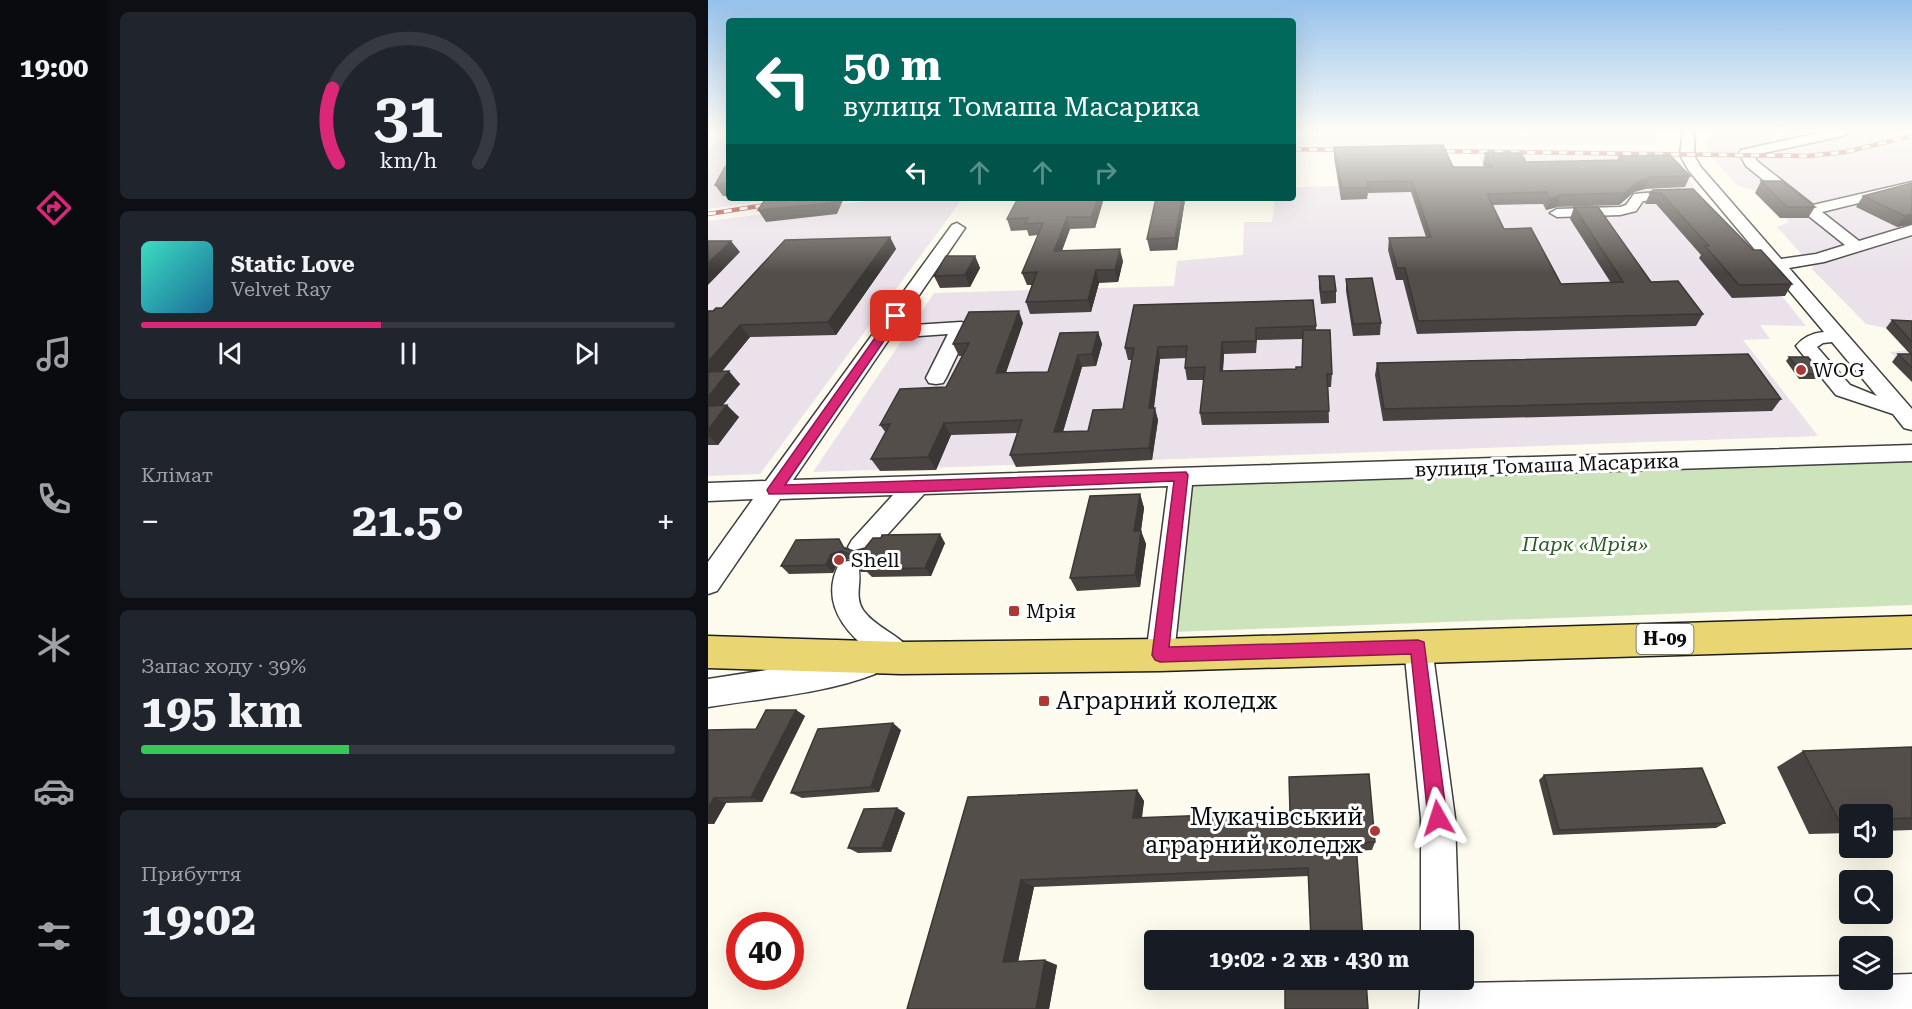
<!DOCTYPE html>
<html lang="uk">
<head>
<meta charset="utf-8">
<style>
	body { margin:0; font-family:"Roboto Serif",serif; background:#20242c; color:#f1f3f6; height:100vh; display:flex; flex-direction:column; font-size:22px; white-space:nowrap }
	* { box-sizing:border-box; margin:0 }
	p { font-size:20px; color:#9ea1a6 }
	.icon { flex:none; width:33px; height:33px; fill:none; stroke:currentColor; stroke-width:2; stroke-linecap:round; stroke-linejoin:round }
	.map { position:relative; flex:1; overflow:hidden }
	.details { display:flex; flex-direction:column; gap:12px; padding:12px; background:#0d0f14; width:600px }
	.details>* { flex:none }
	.guide { position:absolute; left:18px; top:18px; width:570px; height:183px; border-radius:6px; box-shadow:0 6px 24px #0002; background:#00695c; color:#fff; overflow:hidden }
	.controls { position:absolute; left:1131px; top:804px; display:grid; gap:12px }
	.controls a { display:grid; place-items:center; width:54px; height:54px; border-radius:6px; background:#171b24; box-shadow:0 6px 24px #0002; font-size:30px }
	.speed { position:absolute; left:18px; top:912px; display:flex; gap:12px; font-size:30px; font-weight:700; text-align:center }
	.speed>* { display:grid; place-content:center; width:78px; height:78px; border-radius:50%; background:#171b24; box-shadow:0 6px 24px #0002; line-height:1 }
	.speed .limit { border:9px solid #d22; background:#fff; color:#111 }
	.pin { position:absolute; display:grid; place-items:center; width:51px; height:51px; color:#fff; margin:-26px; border-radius:12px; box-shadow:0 3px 9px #0006 }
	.me { position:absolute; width:66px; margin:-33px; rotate:354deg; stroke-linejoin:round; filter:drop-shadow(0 0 4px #0008) }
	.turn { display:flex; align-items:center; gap:21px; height:126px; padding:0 18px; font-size:27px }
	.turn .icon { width:78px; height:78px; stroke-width:2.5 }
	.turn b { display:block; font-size:42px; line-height:51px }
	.lanes { display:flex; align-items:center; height:57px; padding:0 18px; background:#0003; justify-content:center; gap:30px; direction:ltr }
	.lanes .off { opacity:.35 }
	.big { font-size:45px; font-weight:700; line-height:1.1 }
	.details .widget { flex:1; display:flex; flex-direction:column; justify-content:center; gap:9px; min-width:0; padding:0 21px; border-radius:9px; background:#20242c }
	.details .dial { align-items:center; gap:0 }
	.dial svg { height:156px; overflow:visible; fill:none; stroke:#363941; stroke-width:7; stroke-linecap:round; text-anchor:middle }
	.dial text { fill:#f1f3f6; stroke:none }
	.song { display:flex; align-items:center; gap:18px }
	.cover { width:72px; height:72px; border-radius:9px; background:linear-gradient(135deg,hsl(170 70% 55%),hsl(200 70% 35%)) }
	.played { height:6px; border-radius:3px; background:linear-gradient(90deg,#db2777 45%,#363941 45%) }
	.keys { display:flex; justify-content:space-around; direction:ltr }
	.heat { display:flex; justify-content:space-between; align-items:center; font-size:33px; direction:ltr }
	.charge { height:9px; border-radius:4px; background:linear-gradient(90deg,#34c759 39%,#363941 0) }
	.trip { position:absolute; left:436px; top:930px; width:330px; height:60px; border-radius:6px; background:#171b24; box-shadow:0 6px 24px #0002; font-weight:700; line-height:60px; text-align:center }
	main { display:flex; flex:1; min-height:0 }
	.dock { display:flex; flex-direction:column; width:108px; justify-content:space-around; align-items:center; background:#090b0e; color:#9ea1a6 }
	.dock .icon { width:42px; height:42px }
	.dock .current { color:#db2777 }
	.dock b { font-size:27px; color:#f1f3f6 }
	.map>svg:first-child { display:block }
</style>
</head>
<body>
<main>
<nav class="dock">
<b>19:00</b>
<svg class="icon current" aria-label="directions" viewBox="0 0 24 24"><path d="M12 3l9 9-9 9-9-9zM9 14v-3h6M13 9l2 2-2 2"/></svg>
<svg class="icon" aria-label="music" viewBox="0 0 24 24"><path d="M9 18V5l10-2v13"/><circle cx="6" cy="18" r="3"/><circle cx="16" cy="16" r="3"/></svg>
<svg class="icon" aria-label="phone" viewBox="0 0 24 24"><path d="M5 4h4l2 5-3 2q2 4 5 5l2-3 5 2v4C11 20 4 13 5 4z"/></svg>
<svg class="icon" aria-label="climate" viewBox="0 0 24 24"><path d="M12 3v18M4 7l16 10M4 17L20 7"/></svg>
<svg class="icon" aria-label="car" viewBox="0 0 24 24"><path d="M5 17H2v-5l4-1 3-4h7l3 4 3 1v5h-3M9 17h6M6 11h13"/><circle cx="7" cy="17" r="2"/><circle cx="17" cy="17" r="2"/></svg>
<svg class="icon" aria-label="filters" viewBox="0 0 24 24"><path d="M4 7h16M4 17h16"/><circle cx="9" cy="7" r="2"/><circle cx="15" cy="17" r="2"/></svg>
</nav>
<section class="details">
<div class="widget dial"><svg viewBox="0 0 100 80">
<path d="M14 69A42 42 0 1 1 86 69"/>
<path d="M14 69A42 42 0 0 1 11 31" stroke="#db2777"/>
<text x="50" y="56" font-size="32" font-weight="700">31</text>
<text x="50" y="72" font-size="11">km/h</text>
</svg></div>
<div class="widget">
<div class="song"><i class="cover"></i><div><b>Static Love</b><p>Velvet Ray</p></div></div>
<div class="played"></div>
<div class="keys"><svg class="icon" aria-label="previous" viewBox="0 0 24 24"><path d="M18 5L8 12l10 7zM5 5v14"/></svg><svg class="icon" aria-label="pause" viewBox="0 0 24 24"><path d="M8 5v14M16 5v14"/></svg><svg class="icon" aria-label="next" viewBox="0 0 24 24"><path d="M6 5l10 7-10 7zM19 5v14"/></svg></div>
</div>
<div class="widget"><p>Клімат</p>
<div class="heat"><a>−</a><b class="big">21.5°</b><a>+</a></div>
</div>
<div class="widget"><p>Запас ходу · 39%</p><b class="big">195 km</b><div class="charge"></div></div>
<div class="widget"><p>Прибуття</p><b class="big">19:02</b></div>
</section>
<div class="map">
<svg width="1204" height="1009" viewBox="0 0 1204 1009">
	<rect width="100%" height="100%" fill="#fdfbed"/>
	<path fill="#eae1ea" d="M585,132H950L947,145H585Z
		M1004,132H1204V358H1188L1182,352L1199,350L1178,328L1158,324L1103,268H1106L1069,227L1081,222L1079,219L1072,218L1047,193L1049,192L1048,191L1029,185L997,150Z
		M21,136V198H73L0,209V148Z
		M770,155L962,157L1098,326L1052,325L1062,339L1035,340L1110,436L105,472L226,293L466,286L469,261L535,255L536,222H564L567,198H585V187L731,184L780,175Z
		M184,198H255L52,474L0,476V221Z"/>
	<path fill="#cce3bb" d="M1204,461V605L463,632L481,485L1034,465Z"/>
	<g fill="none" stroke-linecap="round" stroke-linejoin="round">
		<g stroke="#3f3f3f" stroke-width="3">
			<path id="minor" d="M975,132H987L986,155L992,166L1073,259L1108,254L1137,245L1038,166L1031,153L1033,150L1115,132H1141L1135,136L1046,155L1049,161L1105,205L1204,182V190L1114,212L1151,241L1204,225V235L1116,262L1081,268L1204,409V430L1196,428L1185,414L1128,395L1091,350L1088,346C1095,337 1105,333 1116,332L981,171L972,155ZM1124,342L1169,396L1142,385L1109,347L1115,343Z
				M972,190L979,194L977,197L935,201L928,211L912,215L849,217L842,213L849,209L912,207L918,205L926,194Z
				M249,223L257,228L190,326L253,322L260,324L262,328L238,378L235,383L228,384L221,383L218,378L240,334L182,338L85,480L1204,445V461L484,485L466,655L462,664L452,668L442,664L438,655L460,486L216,494L162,554L153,557L144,554L140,547L144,540L185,495L72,499L9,591L0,594V562L45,499L0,501V483L58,481L244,225Z
				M140,561L149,564C156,579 145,595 155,610C169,630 198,636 207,658L203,667L193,671C182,667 175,661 166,654C136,632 112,602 131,564Z
				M710,634L720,638L724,647L747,818L751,940H713V818L696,647L700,638Z
				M157,652L167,656L171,665L167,674C115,694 55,698 0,707V679L104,663Z
				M1204,974V1009H711L713,980H751V983L1142,976V980H1174V975Z"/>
		</g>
		<g stroke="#1d1d1d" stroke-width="3">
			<path id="major" d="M1204,616V648L452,671L193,674L0,668V636L193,642L452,639Z"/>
		</g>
		<use href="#minor" fill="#fff" fill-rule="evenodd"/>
		<use href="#major" fill="#e9d672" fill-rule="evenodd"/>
		<g stroke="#ac3a34" stroke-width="4.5">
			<path id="rail" d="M585,149L642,150
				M723,151L1100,156L1137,152L1204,136
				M0,214L102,198"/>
		</g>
		<use href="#rail" stroke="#fff" stroke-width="3" stroke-dasharray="8" stroke-linecap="butt"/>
	</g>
	<path fill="#484340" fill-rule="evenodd" d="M626,147L745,167H776L775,164L777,153L818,162L909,160L911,156L982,176L977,187L937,189L926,192L911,205L849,207L838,210L835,204L784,205L796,229L853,284L903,283L862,219L866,207L943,282L995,314L988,326L709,334L695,280H688L680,250L681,238L718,237L703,192L660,193L659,199L633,200L626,158Z
		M1053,181L1107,207L1100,218H1072L1047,193Z
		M1204,183V224L1189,227L1148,207L1155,196Z
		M985,189L1045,250L1084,284L1077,296L1024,298L991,258L993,255L948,204H937L942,193Z
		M396,198L387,228L362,229L354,250L415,261L410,282L391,283L383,312L322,314L318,302L324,285H319L314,273L330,235L321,236L319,230L303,231L299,219Z
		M477,200L469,250L442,251L439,239Z
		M182,237L188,249L128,335L42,337L14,371L32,384L15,405L31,417L10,445H0V311H5L14,308Z
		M267,256L272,268L262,287L232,288L226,276Z
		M611,276L628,291V303L613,304L611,288Z
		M638,279L673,323L672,335L645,336L638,291Z
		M426,305L608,326V330L624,374L623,387H620L621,423L494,425L492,413L496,380H479L477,368L478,358L452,359L446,408L450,420L444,460L308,467L302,455L309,433L243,435L228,470L172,471L163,459L178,433L172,425L238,387L254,356H251L245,344L315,323L298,373L340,372L390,332L394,344L388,366L374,367L355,432L380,431L415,409L424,360H420L417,348ZM595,339L594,367L588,369L515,371L516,354L548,353L549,340Z
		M1184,320L1204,321V382L1184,362L1190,354H1202L1178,328Z
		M1081,357L1115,374L1112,379H1091L1078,361Z
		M669,363L1073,399L1064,411L675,421L667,375Z
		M432,494L436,508L433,531L438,544L432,587L369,591L362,578Z
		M237,543L223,576L164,577L159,572H153L146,564L145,561L141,559L130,562L125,573L81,574L73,566L138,547L139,549L146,551Z
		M88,710L97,716L54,802L18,803L6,824H0V730L48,729Z
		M193,730L171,792L94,798L83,793Z
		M1204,747V830L1174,831V814H1142V833L1101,834L1069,767L1095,751Z
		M836,775L1017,823L1008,828L845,835L831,780Z
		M429,790L436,801L434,818L667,842L664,850L649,851L601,876L326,887L310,962L349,965L341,1009H199L260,797Z
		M189,808L197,813L183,852L150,853L140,848Z"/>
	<path fill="#3b3734" d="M942,177L937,189L926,192L911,205L916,193L931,181Z
		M21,183V196H15L7,185Z
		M852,195L849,207L838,210L842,199Z
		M125,198H136L129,214L58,222L50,210Z
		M390,198H396L387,228L383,217Z
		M474,198H477V200L469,250L467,238Z
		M1204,214V224L1189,227L1197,216Z
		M359,217L362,229L350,262L346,251Z
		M182,237L188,249L128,335L120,322Z
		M23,241L32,252L0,285V263Z
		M412,249L415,261L410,282L407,270Z
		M267,256L272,268L262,287L257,275Z
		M388,270L391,283L383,312L380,300Z
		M311,311L315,323L293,386L288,373Z
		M32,325L42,337L3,385L0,382V362Z
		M390,332L394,344L388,366L384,354Z
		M514,342L516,354L514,383L512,371Z
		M450,347L452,359L444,420L441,408Z
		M370,355L374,367L351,445L346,432Z
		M21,371L32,384L4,418L0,413V397Z
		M19,405L31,417L10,445L0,435V430Z
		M447,408L450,420L444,460L441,448Z
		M236,423L243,435L228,470L220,457Z
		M432,494L436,508L431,544L426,531Z
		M433,531L438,544L432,587L427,575Z
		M232,534L237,543L223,576L217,568Z
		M133,551L141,559L130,562L125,573L118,565L123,554Z
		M88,710L97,716L54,802L43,797Z
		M185,723L193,730L171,792L163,787Z
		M429,790L436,801L432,828L425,818Z
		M6,798L18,803L6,824L0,822V808Z
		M189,808L197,813L183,852L174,848Z
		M313,880L326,887L309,966L295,962Z
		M337,960L349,965L341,1009H328Z"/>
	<path fill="#544e4a" stroke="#3b3734" stroke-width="1.5" d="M735,145L745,167H784L777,153H813L818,162L914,160L911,156L962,155L982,176L942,177L931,181L916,193L852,195L842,199L838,192L779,194L796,229L823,228L853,284L915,282L866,207H890L943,282L970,281L995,314L710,321L697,268H689L681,238L723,237L704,181L659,182L660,188H634L626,147Z
		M21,164V183L7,185L17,167Z
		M1053,181H1074L1107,207H1079Z
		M1204,183V214L1197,216L1155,196Z
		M985,189L1045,250H1053L1084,284L1031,285L997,246H1001L953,193H942L945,190Z
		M58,198H125L123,203L50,210Z
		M310,198H390L383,217H359L346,251L412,249L407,270H388L380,300L318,302L329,272L314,273L335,223L317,224L320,218L299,219Z
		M448,198H474L467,238L439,239Z
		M182,237L120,322L32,325L0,362V311H5L8,308H14L77,240Z
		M0,241H23L0,263Z
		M238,256H267L257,275L226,276Z
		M611,276H626L628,291L613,292Z
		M664,278L673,323L645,324L638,279Z
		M605,300L608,326L548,328V341L514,342L512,371L588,369V367H594L595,330H622L624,374H619L621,411L492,413L497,367L477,368L479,346L450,347L441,408H447L441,448L302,455L314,420L236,423L220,457L163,459L182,424L172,425L192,389L238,387L261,343L245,344L261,312L311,311L288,373L340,372L352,333L390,332L384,354L370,355L346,432L380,431L385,410L415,409L426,348H417L426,305Z
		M1184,320L1204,321V342Z
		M1040,354L1073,399L676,409L669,363Z
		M1190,354H1204V368Z
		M1081,357H1100L1115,374H1095Z
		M21,371L0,397V372Z
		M19,405L0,430V406Z
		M432,494L426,531H433L427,575L362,578L382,496Z
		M232,534L217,568L157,569L160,563L146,564L144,555L133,551L123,554L118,565L73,566L88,540L131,539L136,548L146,551L157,548L165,538H173L174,535Z
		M58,710H88L43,797L6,798L0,808V730L48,729Z
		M185,723L163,787L83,793L110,729Z
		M1204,747V818L1174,819V814H1142V821H1131L1095,751Z
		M994,768L1017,823L851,830L836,775Z
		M661,774L667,842L648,843L655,940H603L600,868L313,880L295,962L337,960L328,1009H199L260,797L429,790L425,818L582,812L581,777Z
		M189,808L174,848H140L156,809Z
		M577,980H658L660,1009H577Z"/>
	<linearGradient id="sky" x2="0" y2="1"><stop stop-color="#95c1eb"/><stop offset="0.48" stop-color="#fefdf7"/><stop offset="1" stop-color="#fefdf7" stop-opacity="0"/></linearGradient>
	<rect width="1204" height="273" fill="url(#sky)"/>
	<path fill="#db2777" stroke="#8e194d" stroke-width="1.5" d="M188,313L193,316L77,485L478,472L480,475L461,647L710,640L716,642L739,818L737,825L730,827L723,825L720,818L703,654L452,662L447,660L444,655L466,481L208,492L61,494L59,490L61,487L184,314Z"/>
	<g fill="#ac3a34" stroke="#fff" stroke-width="2">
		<circle cx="1093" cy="370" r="6"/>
		<circle cx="131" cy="560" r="6"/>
		<rect x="300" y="605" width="12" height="12" rx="3"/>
		<rect x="330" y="695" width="12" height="12" rx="3"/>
		<circle cx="667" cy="831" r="6"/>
	</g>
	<g text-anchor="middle" stroke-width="6" stroke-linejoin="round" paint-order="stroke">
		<rect fill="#fff" stroke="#555" stroke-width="1.5" x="928.5" y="624" width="57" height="30" rx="4.5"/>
		<g font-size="18" font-weight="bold" fill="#0c0c0c">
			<text x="957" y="645">Н-09</text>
		</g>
		<g font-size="20" fill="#0c0c0c" stroke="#fff" text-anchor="start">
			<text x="1105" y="377">WOG</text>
			<text x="143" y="567">Shell</text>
			<text x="318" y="618">Мрія</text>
		</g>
		<g font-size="20" fill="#0c0c0c" stroke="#fff">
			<text transform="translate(839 465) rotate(-2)" y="7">вулиця Томаша Масарика</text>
		</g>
		<g font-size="20" font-style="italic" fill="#2b5c24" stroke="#fff">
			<text x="877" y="551">Парк «Мрія»</text>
		</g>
		<g font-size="24" fill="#0c0c0c" stroke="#fff" text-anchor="start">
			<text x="348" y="709">Аграрний коледж</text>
			<text x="655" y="825" text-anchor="end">Мукачівський<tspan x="655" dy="28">аграрний коледж</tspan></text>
		</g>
	</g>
</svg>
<div class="controls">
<a><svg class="icon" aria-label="sound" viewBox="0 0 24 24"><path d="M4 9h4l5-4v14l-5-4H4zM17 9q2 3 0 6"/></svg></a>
<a><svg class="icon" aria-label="search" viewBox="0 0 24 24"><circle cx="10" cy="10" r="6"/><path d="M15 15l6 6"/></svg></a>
<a><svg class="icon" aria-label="layers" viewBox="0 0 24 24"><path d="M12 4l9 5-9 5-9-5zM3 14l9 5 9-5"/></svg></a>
</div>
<div class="speed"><div class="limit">40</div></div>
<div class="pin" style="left:188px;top:316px;background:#d93025"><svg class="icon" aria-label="arrive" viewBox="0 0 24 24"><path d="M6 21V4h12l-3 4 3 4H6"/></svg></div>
<svg class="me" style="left:730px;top:818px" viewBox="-20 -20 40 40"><path d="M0-17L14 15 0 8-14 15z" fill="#db2777" stroke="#fff" stroke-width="4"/></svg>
<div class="trip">19:02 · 2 хв · 430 m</div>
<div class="guide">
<div class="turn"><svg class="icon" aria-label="left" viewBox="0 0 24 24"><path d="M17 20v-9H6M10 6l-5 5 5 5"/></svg><div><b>50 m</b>вулиця Томаша Масарика</div></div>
<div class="lanes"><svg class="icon" aria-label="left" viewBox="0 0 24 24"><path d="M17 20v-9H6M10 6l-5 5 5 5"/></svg><svg class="icon off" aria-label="ahead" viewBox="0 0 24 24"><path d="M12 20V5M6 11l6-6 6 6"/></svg><svg class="icon off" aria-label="ahead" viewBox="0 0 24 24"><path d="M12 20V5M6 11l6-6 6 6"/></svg><svg class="icon off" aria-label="right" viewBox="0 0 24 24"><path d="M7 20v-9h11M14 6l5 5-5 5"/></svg></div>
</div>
</div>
</main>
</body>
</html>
